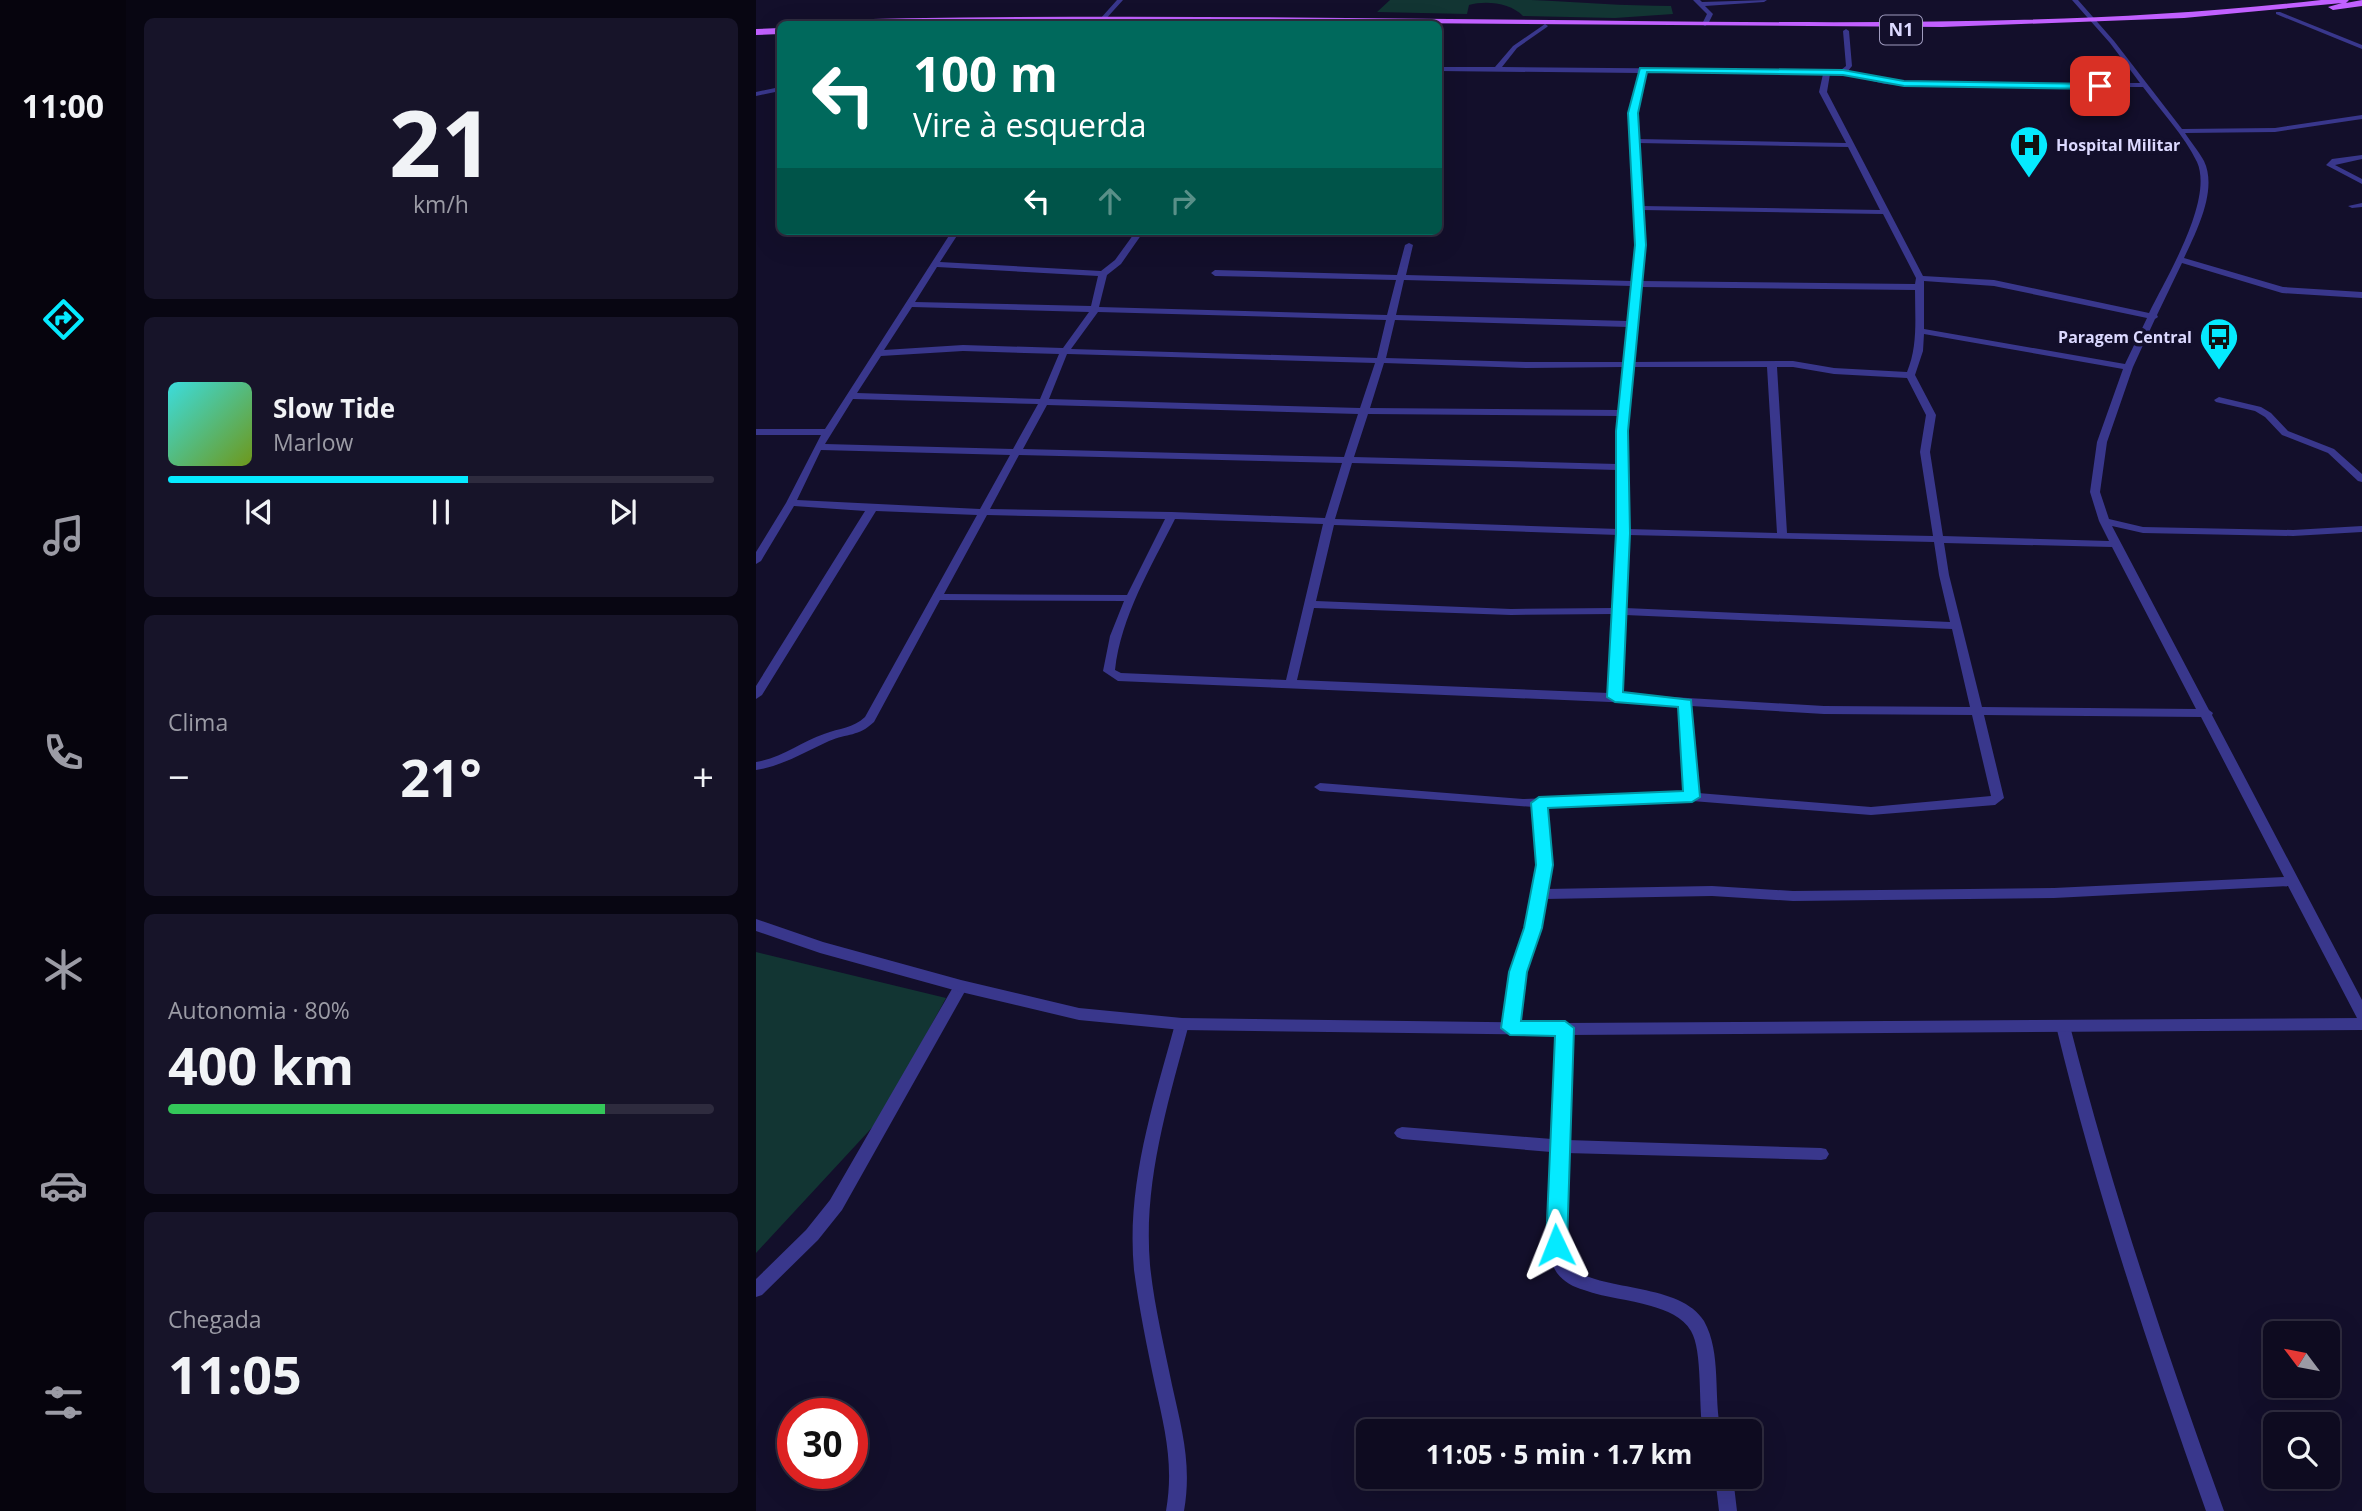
<!DOCTYPE html>
<html lang="pt">
<head>
<meta charset="utf-8">
<style>
	body { margin:0; font-family:"Open Sans",sans-serif; background:#171429; color:#f1f3f6; height:100vh; display:flex; flex-direction:column; font-size:26px; white-space:nowrap }
	* { box-sizing:border-box; margin:0 }
	p { font-size:23px; color:#9b9ba5 }
	.icon { flex:none; width:38px; height:38px; fill:none; stroke:currentColor; stroke-width:2; stroke-linecap:round; stroke-linejoin:round }
	.map { position:relative; flex:1; overflow:hidden }
	.sheet { display:flex; flex-direction:column; gap:18px; padding:18px; background:#080612; width:630px }
	.sheet>* { flex:none }
	.top-card { position:absolute; left:21px; top:21px; width:665px; height:214px; border-radius:10px; box-shadow:0 7px 28px #0002,0 0 0 2px #2e2b3e; background:#00695c; color:#fff; overflow:hidden }
	.needle { width:46px; rotate:302deg }
	.controls { position:absolute; left:1507px; top:1321px; display:grid; gap:14px }
	.controls a { display:grid; place-items:center; width:77px; height:77px; border-radius:10px; background:#0e0b20; box-shadow:0 7px 28px #0002,0 0 0 2px #2e2b3e; font-size:35px }
	.speed { position:absolute; left:21px; top:1398px; display:flex; gap:14px; font-size:35px; font-weight:700; text-align:center }
	.speed>* { display:grid; place-content:center; width:91px; height:91px; border-radius:50%; background:#0e0b20; box-shadow:0 7px 28px #0002,0 0 0 2px #2e2b3e; line-height:1 }
	.speed .limit { border:10px solid #d22; background:#fff; color:#111 }
	.pin { position:absolute; display:grid; place-items:center; width:60px; height:60px; color:#fff; margin:-30px; border-radius:14px; box-shadow:0 4px 10px #0006 }
	.me { position:absolute; width:77px; margin:-38px; rotate:358deg; stroke-linejoin:round; filter:drop-shadow(0 0 5px #0008) }
	.turn { display:flex; align-items:center; gap:24px; height:147px; padding:0 21px; font-size:32px }
	.turn .icon { width:91px; height:91px; stroke-width:2.5 }
	.turn b { display:block; font-size:49px; line-height:60px }
	.lanes { display:flex; align-items:center; height:66px; padding:0 21px; background:#0003; justify-content:center; gap:35px; direction:ltr }
	.lanes .off { opacity:.35 }
	.big { font-size:52px; font-weight:700; line-height:1.1 }
	.sheet .card { flex:1; display:flex; flex-direction:column; justify-content:center; gap:10px; min-width:0; padding:0 24px; border-radius:10px; background:#171429 }
	.sheet .dial { align-items:center; gap:0 }
	.dial b { font-size:91px; line-height:1 }
	.song { display:flex; align-items:center; gap:21px }
	.cover { width:84px; height:84px; border-radius:10px; background:linear-gradient(135deg,hsl(180 70% 55%),hsl(80 70% 35%)) }
	.played { height:7px; border-radius:4px; background:linear-gradient(90deg,#05eaff 55%,#2e2b3e 55%) }
	.keys { display:flex; justify-content:space-around; direction:ltr }
	.heat { display:flex; justify-content:space-between; align-items:center; font-size:38px; direction:ltr }
	.charge { height:10px; border-radius:5px; background:linear-gradient(90deg,#34c759 80%,#2e2b3e 0) }
	.trip { position:absolute; left:600px; top:1419px; width:406px; height:70px; border-radius:10px; background:#0e0b20; box-shadow:0 7px 28px #0002,0 0 0 2px #2e2b3e; font-weight:700; line-height:70px; text-align:center }
	main { display:flex; flex:1; min-height:0 }
	.tab-bar { display:flex; flex-direction:column; width:126px; justify-content:space-around; align-items:center; background:#06040d; color:#9b9ba5 }
	.tab-bar .icon { width:49px; height:49px }
	.tab-bar .selected { color:#05eaff }
	.tab-bar b { font-size:32px; color:#f1f3f6 }
	.map>svg:first-child { display:block }
</style>
</head>
<body>
<main>
<nav class="tab-bar">
<b>11:00</b>
<svg class="icon selected" aria-label="directions" viewBox="0 0 24 24"><path d="M12 3l9 9-9 9-9-9zM9 14v-3h6M13 9l2 2-2 2"/></svg>
<svg class="icon" aria-label="music" viewBox="0 0 24 24"><path d="M9 18V5l10-2v13"/><circle cx="6" cy="18" r="3"/><circle cx="16" cy="16" r="3"/></svg>
<svg class="icon" aria-label="phone" viewBox="0 0 24 24"><path d="M5 4h4l2 5-3 2q2 4 5 5l2-3 5 2v4C11 20 4 13 5 4z"/></svg>
<svg class="icon" aria-label="climate" viewBox="0 0 24 24"><path d="M12 3v18M4 7l16 10M4 17L20 7"/></svg>
<svg class="icon" aria-label="car" viewBox="0 0 24 24"><path d="M5 17H2v-5l4-1 3-4h7l3 4 3 1v5h-3M9 17h6M6 11h13"/><circle cx="7" cy="17" r="2"/><circle cx="17" cy="17" r="2"/></svg>
<svg class="icon" aria-label="filters" viewBox="0 0 24 24"><path d="M4 7h16M4 17h16"/><circle cx="9" cy="7" r="2"/><circle cx="15" cy="17" r="2"/></svg>
</nav>
<section class="sheet">
<div class="card dial"><b>21</b><p>km/h</p></div>
<div class="card">
<div class="song"><i class="cover"></i><div><b>Slow Tide</b><p>Marlow</p></div></div>
<div class="played"></div>
<div class="keys"><svg class="icon" aria-label="previous" viewBox="0 0 24 24"><path d="M18 5L8 12l10 7zM5 5v14"/></svg><svg class="icon" aria-label="pause" viewBox="0 0 24 24"><path d="M8 5v14M16 5v14"/></svg><svg class="icon" aria-label="next" viewBox="0 0 24 24"><path d="M6 5l10 7-10 7zM19 5v14"/></svg></div>
</div>
<div class="card"><p>Clima</p>
<div class="heat"><a>−</a><b class="big">21°</b><a>+</a></div>
</div>
<div class="card"><p>Autonomia · 80%</p><b class="big">400 km</b><div class="charge"></div></div>
<div class="card"><p>Chegada</p><b class="big">11:05</b></div>
</section>
<div class="map">
<svg width="1606" height="1511" viewBox="0 0 1606 1511">
	<rect width="100%" height="100%" fill="#130f2b"/>
	<path fill="#123533" d="M634,0C681,0 728,0 775,0C821,2 868,6 915,6L917,14L859,18L767,16C755,3 730,0 713,5L711,14L621,12Z
		M0,952L190,998L124,1119L0,1253Z"/>
	<g fill="none" stroke-linecap="round" stroke-linejoin="round">
		<path fill="#39378c" fill-rule="evenodd" d="M361,0H367L348,21H344V19Z
			M937,0H944L946,2L1011,0L1008,2L949,6L957,14L952,24L949,26L946,24L951,14Z
			M1316,0H1322L1358,41L1426,129L1519,128L1606,115V119L1519,132L1429,133C1435,142 1443,152 1448,161C1462,190 1440,232 1428,258L1527,287L1606,292V298L1526,293L1426,263L1401,315L1402,317L1399,319L1377,367L1351,442L1344,492L1353,519L1387,527L1537,530L1606,526V532L1537,536L1387,533L1356,526L1453,710L1457,713L1456,715L1606,1000V1020L1601,1018L1532,886L1298,898L1037,901L956,896L789,899L784,928L769,972L761,1028L759,1032L754,1034L749,1032L747,1028L755,972L770,928L781,865L778,807L564,791L558,787L564,783L767,799L929,793L923,705L362,681L347,671L354,636L368,601L184,600L118,722C102,737 92,733 73,741C49,752 26,766 0,770V762C25,758 45,742 68,734C84,728 97,728 109,717L221,515L120,511L6,695L0,699V686L109,511L38,506L5,561L0,564V552L30,503L65,435H0V429H69L196,231H204L184,262L345,271L359,260L380,231H388L365,264L351,275L343,307L631,315L640,280L459,276L455,273L459,270L641,275L649,245L653,243L657,245L650,275L876,281L880,245L873,113L883,73L682,71V67H739L757,46L789,24L792,26L791,27L761,48L746,67L1085,70L1090,66L1087,31L1090,29L1093,31L1096,66L1092,71L1129,80L1178,83H1384L1354,43ZM890,73L1067,74L1063,92L1090,143L882,139L881,113ZM1074,74H1087L1129,84L1178,87H1387C1405,111 1428,135 1441,162C1458,200 1410,278 1393,313L1238,280L1167,276L1071,92ZM882,143L1092,147L1124,210L886,206ZM886,210L1127,214L1160,278L1159,284L885,281L888,245ZM181,267L342,276L335,306L159,302ZM648,280L876,286L872,321L640,315ZM1168,281L1238,286L1391,318L1369,364L1168,329ZM884,287L1159,290C1159,318 1162,346 1151,372L1078,368L1037,361L877,362ZM156,307L333,312L307,348L207,345L128,350ZM342,312L630,320L621,358L315,349ZM639,320L872,327L868,362H771L630,358ZM1168,334L1367,369L1341,442L1334,492L1343,521L1353,541L1187,536L1174,452L1180,415L1159,375L1167,351ZM207,351L303,354L284,399L101,393L125,356ZM311,354H312L619,363L604,408L293,399ZM628,363L771,368L868,367L863,410L614,408ZM877,367H1011L1021,533L872,529L871,431ZM1021,367H1037L1078,374L1151,378L1170,415L1164,452L1177,536L1031,533ZM97,399L282,404L257,449L69,444ZM291,405L602,414L588,457L267,449ZM612,414L863,416L861,464L598,457ZM65,450L254,455L224,509L41,500ZM263,455L586,463L569,518L416,512L234,509ZM596,463L861,470L862,529L579,519ZM231,515L409,519L371,595L188,594ZM419,519L567,524L530,680L365,673L359,670C365,616 395,567 419,519ZM578,525L862,535L858,608L755,609L560,601ZM872,535L1178,542L1183,575L1194,622L869,608ZM1188,543L1356,547L1440,709L1226,707L1193,575ZM558,608L755,615L857,614L853,693L541,680ZM869,615L1196,629L1214,707L1068,706L865,694ZM935,706L1068,714L1216,715L1235,796L1115,807L942,793ZM1228,715L1445,717L1528,877L1298,888L1037,891L956,886L790,889L795,865L791,807L936,801L1115,815L1239,805L1248,798Z
			M1520,12H1524L1606,45V49L1520,14Z
			M24,87V91L0,96V92Z
			M1606,155V159L1579,165L1606,179V184L1570,165L1576,159Z
			M1606,203V207L1596,208L1592,206Z
			M1463,397L1505,407L1515,413L1532,431L1578,449L1606,474V482L1602,481L1572,453L1526,435L1509,417L1499,411L1460,402L1458,400Z
			M205,981L210,982L212,986L86,1210L62,1240L6,1295L0,1297V1279L50,1230L74,1200L200,982Z
			M426,1018L431,1020L433,1024C412,1103 387,1182 394,1265C398,1305 408,1345 416,1385C426,1430 436,1465 428,1511H410C418,1465 409,1430 399,1385C391,1347 383,1308 378,1270C370,1186 397,1104 419,1024L421,1020Z
			M1307,1020L1312,1022L1314,1026C1356,1191 1410,1351 1468,1511H1450C1393,1351 1340,1191 1300,1026L1302,1022Z
			M809,1023L814,1025L816,1029L811,1140L1065,1148L1070,1149L1073,1154L1070,1159L1065,1160L810,1153C809,1186 801,1227 812,1259C823,1294 922,1278 948,1321C966,1353 957,1397 965,1432H947C942,1406 947,1351 935,1331C927,1317 910,1310 895,1306C873,1299 850,1298 828,1290C817,1287 808,1282 801,1273C784,1249 793,1182 795,1152L646,1139L641,1137L638,1133L641,1129L646,1127L796,1139L802,1029L804,1025Z
			M959,1477H977L981,1511H963Z"/>
		<path fill="#39378c" fill-rule="evenodd" d="M0,919L67,942L205,980L323,1008L426,1018L809,1023L1606,1018V1030L809,1035L426,1030L323,1020L205,992L64,953L0,931Z"/>
		<path fill="#c160ff" fill-rule="evenodd" d="M1565,0H1593L1590,3L1606,0V6L1577,10L1572,7L1586,3L1428,18L1186,27L378,21L34,24L39,21C318,13 596,18 875,21C1105,23 1336,26 1565,0Z
			M24,28V34L0,35V29Z"/>
	</g>
	<path fill="#05eaff" stroke="#0398a6" stroke-width="2" d="M884,68L1087,70L1148,81L1344,84L1349,86L1344,89L1148,86L1087,75L891,72L882,113L890,245L872,431L874,533L867,692L935,700L944,797L936,802L792,808L797,865L786,928L771,972L765,1021H809L818,1028L811,1245L808,1252L800,1255L793,1252L790,1245L799,1036L754,1035L745,1028L753,972L768,928L780,865L775,803L783,797L927,791L922,707L859,702L851,697L860,533V431L879,245L872,113Z"/>
	<defs>
		<g id="hospital-pin" transform="scale(2.0125)"><path d="M0 17L-7.5 6A9.5 9.5 0 1 1 7.5 6Z" fill="#05eaff" stroke="#130f2b"/><path d="M-5-5h3v3.5h4V-5h3V5h-3V1.5h-4V5h-3Z" fill="#111"/></g>
		<g id="bus-pin" transform="scale(2.0125)"><path d="M0 17L-7.5 6A9.5 9.5 0 1 1 7.5 6Z" fill="#05eaff" stroke="#130f2b"/><path d="M-5-6H5V4H4V6H2V4H-2V6H-4V4H-5ZM-3.5-4V0h7V-4ZM-3.5 1.2v1.5H-2V1.2ZM2 1.2v1.5H3.5V1.2Z" fill="#111"/></g>
	</defs>
	<g fill-rule="evenodd">
		<use href="#hospital-pin" x="1273" y="145"/>
		<use href="#bus-pin" x="1463" y="337"/>
	</g>
	<g text-anchor="middle" stroke-width="7" stroke-linejoin="round" paint-order="stroke">
		<g font-size="16" font-weight="bold" fill="#dcd9ff" stroke="#130f2b" text-anchor="start">
			<text x="1300" y="151">Hospital Militar</text>
			<text x="1436" y="343" text-anchor="end">Paragem Central</text>
		</g>
		<rect fill="#130f2b" stroke="#a09cbf" stroke-width="2" x="1124" y="15.5" width="42" height="29" rx="5"/>
		<g font-size="18" font-weight="bold" fill="#dcd9ff">
			<text x="1145" y="36">N1</text>
		</g>
	</g>
</svg>
<div class="controls">
<a><svg class="needle" viewBox="-14 -14 28 28"><path d="M0-13l5 13h-10z" fill="#e53935"/><path d="M0 13l5-13h-10z" fill="#9b9ba5"/></svg></a>
<a><svg class="icon" aria-label="search" viewBox="0 0 24 24"><circle cx="10" cy="10" r="6"/><path d="M15 15l6 6"/></svg></a>
</div>
<div class="speed"><div class="limit">30</div></div>
<div class="pin" style="left:1344px;top:86px;background:#d93025"><svg class="icon" aria-label="arrive" viewBox="0 0 24 24"><path d="M6 21V4h12l-3 4 3 4H6"/></svg></div>
<svg class="me" style="left:800px;top:1245px" viewBox="-20 -20 40 40"><path d="M0-17L14 15 0 8-14 15z" fill="#05eaff" stroke="#fff" stroke-width="4"/></svg>
<div class="trip">11:05 · 5 min · 1.7 km</div>
<div class="top-card">
<div class="turn"><svg class="icon" aria-label="left" viewBox="0 0 24 24"><path d="M17 20v-9H6M10 6l-5 5 5 5"/></svg><div><b>100 m</b>Vire à esquerda</div></div>
<div class="lanes"><svg class="icon" aria-label="left" viewBox="0 0 24 24"><path d="M17 20v-9H6M10 6l-5 5 5 5"/></svg><svg class="icon off" aria-label="ahead" viewBox="0 0 24 24"><path d="M12 20V5M6 11l6-6 6 6"/></svg><svg class="icon off" aria-label="right" viewBox="0 0 24 24"><path d="M7 20v-9h11M14 6l5 5-5 5"/></svg></div>
</div>
</div>
</main>
</body>
</html>
